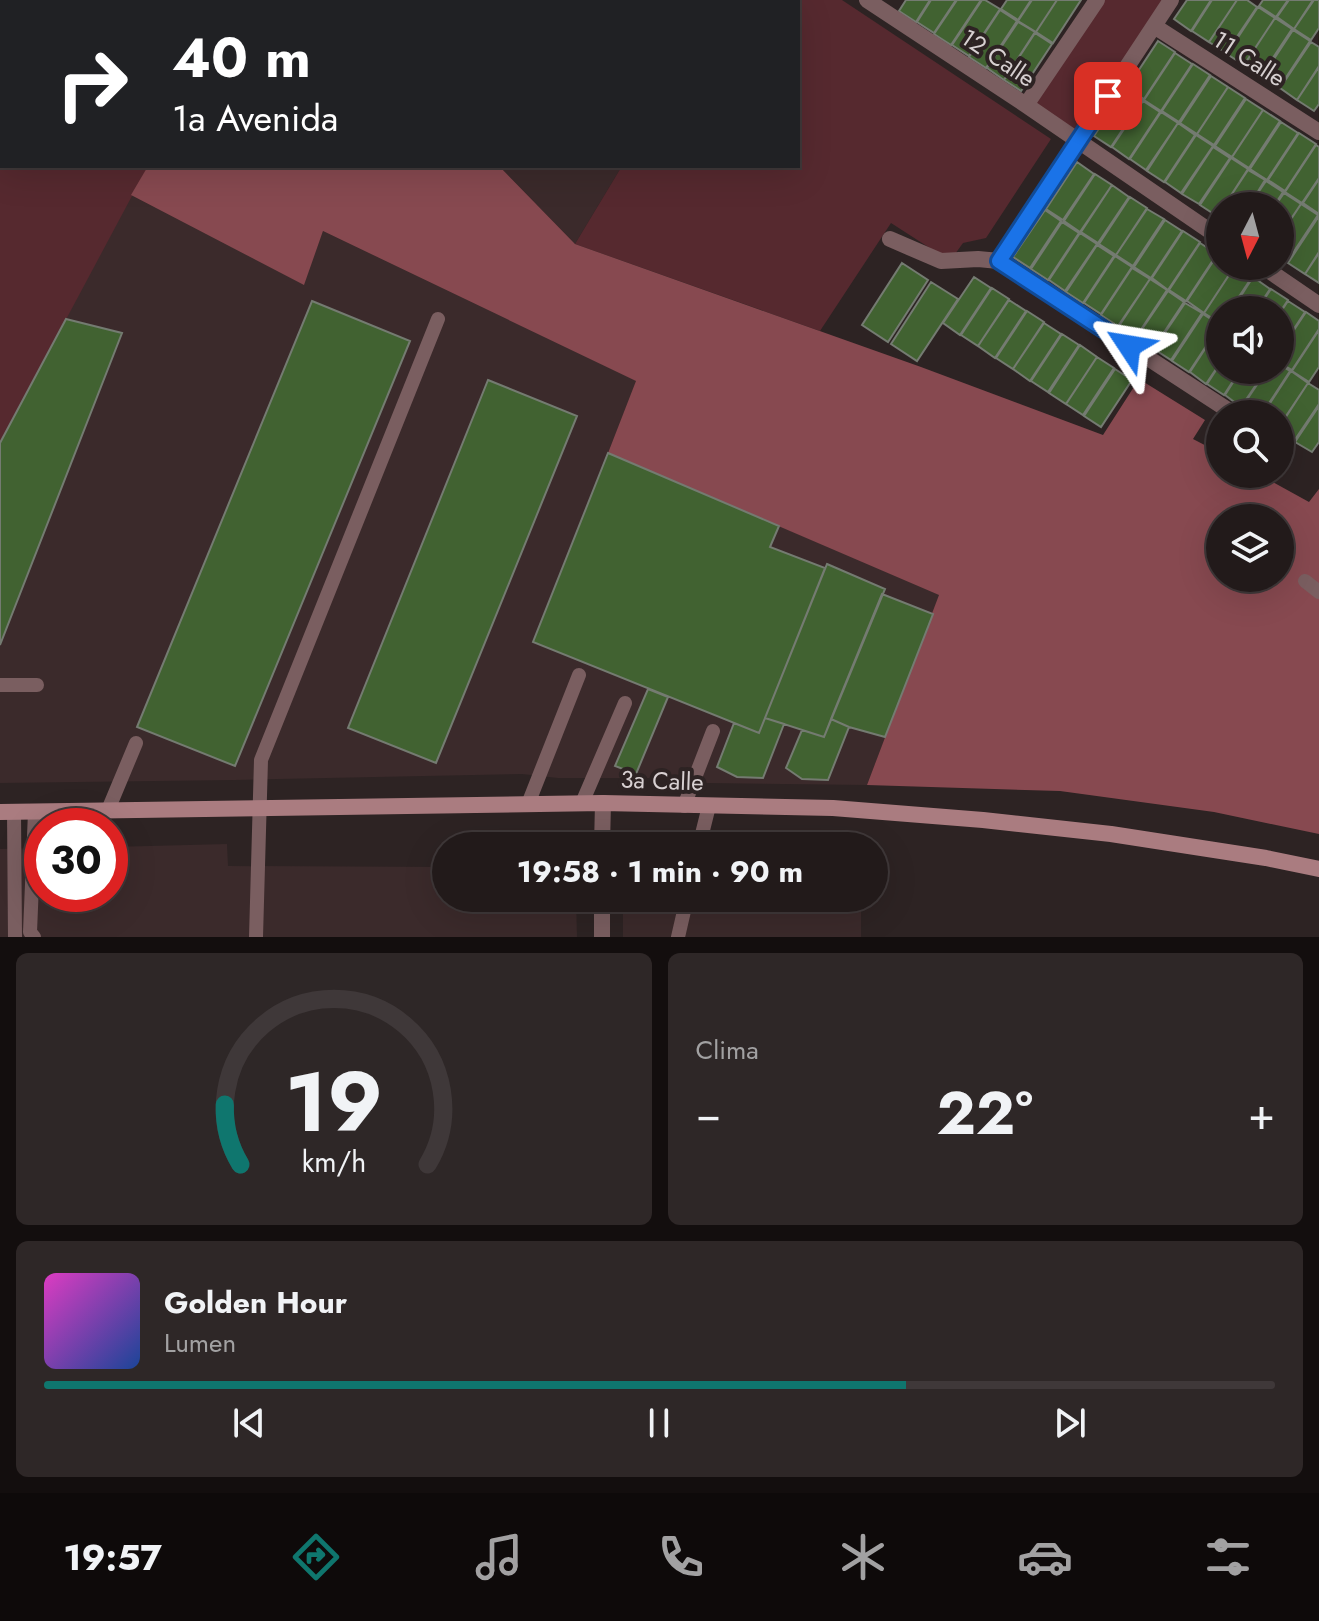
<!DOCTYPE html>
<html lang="es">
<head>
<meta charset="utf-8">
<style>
	body { margin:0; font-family:Jost,sans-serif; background:#2e2727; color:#f1f3f6; height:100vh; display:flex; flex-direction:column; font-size:30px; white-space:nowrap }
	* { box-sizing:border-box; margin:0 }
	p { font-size:26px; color:#a2a1a2 }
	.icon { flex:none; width:44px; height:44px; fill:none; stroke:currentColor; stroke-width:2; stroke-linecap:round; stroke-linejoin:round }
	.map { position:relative; height:937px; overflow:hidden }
	.panel { display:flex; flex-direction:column; gap:16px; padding:16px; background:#130e0e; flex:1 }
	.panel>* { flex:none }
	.hud { position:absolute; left:0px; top:0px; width:800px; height:168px; box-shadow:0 8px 32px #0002,0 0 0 2px #3f3839; background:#202124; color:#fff; overflow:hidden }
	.needle { width:52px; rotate:186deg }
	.fabs { position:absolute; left:1206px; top:192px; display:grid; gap:16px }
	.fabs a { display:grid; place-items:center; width:88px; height:88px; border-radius:50%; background:#221a1a; box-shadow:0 8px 32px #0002,0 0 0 2px #3f3839; font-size:40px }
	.speed { position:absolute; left:24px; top:808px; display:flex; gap:16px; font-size:40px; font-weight:700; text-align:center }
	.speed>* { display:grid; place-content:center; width:104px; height:104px; border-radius:50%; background:#221a1a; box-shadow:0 8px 32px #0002,0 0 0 2px #3f3839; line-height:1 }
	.speed .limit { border:12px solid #d22; background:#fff; color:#111 }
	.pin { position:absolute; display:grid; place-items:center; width:68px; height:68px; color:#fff; margin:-34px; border-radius:16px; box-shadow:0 4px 12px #0006 }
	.me { position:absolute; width:88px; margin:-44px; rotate:303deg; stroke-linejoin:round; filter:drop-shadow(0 0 6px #0008) }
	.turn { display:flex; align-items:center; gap:28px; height:168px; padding:0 40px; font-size:36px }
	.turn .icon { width:104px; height:104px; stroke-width:2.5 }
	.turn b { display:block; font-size:56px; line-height:68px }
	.big { font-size:60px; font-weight:700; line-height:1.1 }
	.panel .widget { flex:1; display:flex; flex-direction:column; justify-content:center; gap:12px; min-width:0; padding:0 28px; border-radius:12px; background:#2e2727 }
	.panel .dial { align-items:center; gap:0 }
	.dial svg { height:208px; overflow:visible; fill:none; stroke:#3f3839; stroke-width:7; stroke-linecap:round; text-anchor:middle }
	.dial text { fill:#f1f3f6; stroke:none }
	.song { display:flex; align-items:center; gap:24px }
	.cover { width:96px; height:96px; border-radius:12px; background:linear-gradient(135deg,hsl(310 70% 55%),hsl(220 70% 35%)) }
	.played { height:8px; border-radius:4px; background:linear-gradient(90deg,#0f766e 70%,#3f3839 70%) }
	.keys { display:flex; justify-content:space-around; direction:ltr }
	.heat { display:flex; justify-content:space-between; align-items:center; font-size:44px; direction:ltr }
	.panel .tiles { flex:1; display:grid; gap:16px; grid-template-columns:1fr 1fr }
	.widget:last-child { grid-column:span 2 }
	.trip { position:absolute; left:432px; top:832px; width:456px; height:80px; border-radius:40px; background:#221a1a; box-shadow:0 8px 32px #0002,0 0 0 2px #3f3839; font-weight:700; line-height:80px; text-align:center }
	.tabs { display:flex; height:128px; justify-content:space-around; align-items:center; background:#0e0a0a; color:#a2a1a2 }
	.tabs .icon { width:56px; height:56px }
	.tabs .on { color:#0f766e }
	.tabs b { font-size:36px; color:#f1f3f6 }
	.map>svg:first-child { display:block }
</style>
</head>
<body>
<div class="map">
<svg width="1319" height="937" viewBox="0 0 1319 937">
	<rect width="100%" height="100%" fill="#2d2323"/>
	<path fill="#3b2a2b" d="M499,166H622L575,244Z
		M131,195L303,284L323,231L637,381L608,453L940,595L867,785L706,783L670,778H558L522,774L234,780L0,783V443Z
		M227,844L228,866L446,867V898H576L577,937H0V849L42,848V894H110V847Z
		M623,898H861V937H623Z"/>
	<path fill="#56292f" d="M2,0H242L241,2H2V166H148L0,443V5Z
		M721,0H842L1051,139L986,238L963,243L950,261L891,223L820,331L575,244L622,166H798V2H720Z
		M1097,0H1171L1077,142L1026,105Z"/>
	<path fill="#874950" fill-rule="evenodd" d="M148,166H499L575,244L921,367L1103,435L1139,379L1205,420L1193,439L1220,453V474H1258L1309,502L1319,489V834L1214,812L1060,791L867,785L939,595L608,453L636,381L323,231L304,285L131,195ZM1220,518H1280V578H1220Z"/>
	<path fill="#416231" stroke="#747b71" stroke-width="2" d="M906,0H930L916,22L899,11Z
		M931,0H956L934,33L917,22Z
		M957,0H981L951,45L934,34Z
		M982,0H985L1000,9L969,56L952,45Z
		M1007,0H1031L1018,20L1001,9Z
		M1032,0H1057L1036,32L1018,21Z
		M1057,0H1081L1053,43L1036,32Z
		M1187,0H1211L1191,31L1174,19Z
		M1212,0H1237L1209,42L1192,31Z
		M1237,0H1247L1257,7L1226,53L1209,42Z
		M1263,0H1288L1276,17L1259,6Z
		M1289,0H1313L1294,29L1277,17Z
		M1314,0H1319V28L1311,40L1294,29Z
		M1258,7L1275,18L1244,65L1227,54Z
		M1000,10L1017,21L986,68L969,57Z
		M1275,18L1292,29L1261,76L1244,65Z
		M1018,22L1035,32L1004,80L987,68Z
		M1293,30L1310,41L1279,88L1262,77Z
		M1035,33L1052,44L1021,91L1004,80Z
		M1158,41L1175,52L1144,99L1127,88Z
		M1311,42L1319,47V66L1297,100L1280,88Z
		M1175,53L1192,64L1161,111L1144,100Z
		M1193,64L1210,75L1179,122L1162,111Z
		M1319,67V104L1314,111L1297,100Z
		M1211,76L1228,87L1197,134L1180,123Z
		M1228,87L1245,98L1214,145L1197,134Z
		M1125,89L1142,100L1111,147L1094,136Z
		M1246,99L1263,110L1232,157L1215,146Z
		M1143,101L1160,112L1129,159L1112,147Z
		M1263,110L1280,121L1249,168L1232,157Z
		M1161,112L1178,123L1146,170L1130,159Z
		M1281,122L1298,133L1267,180L1250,169Z
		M1178,123L1195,135L1164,182L1147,171Z
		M1299,133L1316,144L1285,191L1268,180Z
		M1196,135L1213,146L1181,193L1165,182Z
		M1316,145L1319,147V178L1302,203L1285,192Z
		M1213,147L1230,158L1199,204L1182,194Z
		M1231,158L1248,169L1224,206H1220V211L1217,216L1200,205Z
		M1077,162L1094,174L1063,220L1046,209Z
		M1248,170L1265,180L1249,206H1224Z
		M1095,174L1112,185L1080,232L1064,221Z
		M1319,179V214L1303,203Z
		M1266,181L1283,192L1274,206H1249Z
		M1112,185L1129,197L1098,243L1081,232Z
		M1284,193L1301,204L1280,235V206H1275Z
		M1130,197L1147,208L1116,255L1099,244Z
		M1301,204L1318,215L1287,262L1280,257V236Z
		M1147,209L1164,219L1133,266L1116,255Z
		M1045,210L1061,221L1030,268L1013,257Z
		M1319,216V252L1305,274L1288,263Z
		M1165,220L1182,231L1151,278L1134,267Z
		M1062,222L1079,233L1048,280L1031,269Z
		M1183,231L1200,242L1168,290L1152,278Z
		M1080,233L1097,244L1065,291L1049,280Z
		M1200,243L1217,254L1186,301L1169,290Z
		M1097,245L1114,256L1083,303L1066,292Z
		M1319,253V283L1305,274Z
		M1218,254L1220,256V266H1235L1204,313L1187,301Z
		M1115,256L1132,267L1101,314L1084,303Z
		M902,263L928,280L888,342L862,325Z
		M1235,266L1252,277L1230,310H1220V323L1204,313Z
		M1132,268L1150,279L1118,326L1101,315Z
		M974,277L991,288L960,335L943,323Z
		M1253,277L1270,289L1256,310H1232Z
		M1150,279L1167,290L1136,337L1119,326Z
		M931,282L958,299L917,361L891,344Z
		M992,288L1009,299L978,346L961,335Z
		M1271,289L1288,300L1280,312V310H1257Z
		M1168,291L1184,302L1153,349L1136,338Z
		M1009,300L1026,311L995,358L978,346Z
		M312,301L410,341L235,766L137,727Z
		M1288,301L1305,312L1280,350V313Z
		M1185,303L1202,313L1171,360L1154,349Z
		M1027,311L1044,322L1013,369L996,358Z
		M1306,312L1319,321V329L1292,370L1280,363V351Z
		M1203,314L1220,325L1189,372L1172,361Z
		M66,319L122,333L0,645V443Z
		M1044,323L1061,334L1030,381L1013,369Z
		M1220,326V363L1206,384L1190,372Z
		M1319,330V367L1309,382L1292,371Z
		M1062,334L1079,345L1048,392L1031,381Z
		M1080,345L1097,357L1066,404L1049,393Z
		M1097,357L1114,368L1083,415L1066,404Z
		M1220,364V370H1240L1224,395L1207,384Z
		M1280,365L1290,371L1262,414H1253L1242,407L1267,370H1280Z
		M1115,369L1132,380L1101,427L1084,416Z
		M1241,370H1266L1241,407L1225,395Z
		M1291,371L1308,383L1280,425V414H1263Z
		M488,380L577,416L436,763L348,728Z
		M1308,383L1319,390V404L1294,441L1280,431V426Z
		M1319,406V442L1312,452L1295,442Z
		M608,453L779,526L770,547L825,568L759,733L533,642Z
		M827,564L885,589L824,737L765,718Z
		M882,594L933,614L885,737L849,727L831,719Z
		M648,689L668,697L636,774L615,766Z
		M765,718L784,724L763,778L737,777L717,767L734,723L759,733Z
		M831,719L849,727L828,780L802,779L786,768L802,730L824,737Z"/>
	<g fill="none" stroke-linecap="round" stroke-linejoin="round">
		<path stroke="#7a5e60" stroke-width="14" d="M519,2L520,0
			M581,2L582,0
			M640,2L642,0
			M1305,581L1319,592
			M0,685H37
			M582,803L625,703
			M528,804L579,675
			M684,806L713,731
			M108,810L136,743
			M14,812L15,937
			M699,846L709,806
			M34,937L30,932L35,812
			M256,937L261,760L438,319
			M678,937L687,898"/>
		<path stroke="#7a5e60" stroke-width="16" d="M867,0L1026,105L1220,238
			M1154,26L1319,132
			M1026,105L1097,0
			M890,239L941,261L978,259L999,261L1234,414
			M999,261L1171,0
			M1262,266L1319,305
			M1280,444L1282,446
			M602,846L603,803
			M602,937V898"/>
		<path stroke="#aa7c80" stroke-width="16" d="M0,812L603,803L833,808L983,820L1111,834L1266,858L1319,869"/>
	</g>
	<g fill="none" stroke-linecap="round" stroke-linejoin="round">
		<g stroke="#114b97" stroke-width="20">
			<path id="route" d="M1108,96L999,261L1129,346"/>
		</g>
		<use href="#route" stroke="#1a73e8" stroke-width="14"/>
	</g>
	<g text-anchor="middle" stroke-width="8" stroke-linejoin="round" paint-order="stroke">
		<g font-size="24" fill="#d7d0d1" stroke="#2d2323">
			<text transform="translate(998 58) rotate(34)" y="8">12 Calle</text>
			<text transform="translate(1249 59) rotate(33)" y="8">11 Calle</text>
			<text transform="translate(662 781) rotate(2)" y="8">3a Calle</text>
		</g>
	</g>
</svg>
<div class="fabs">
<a><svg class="needle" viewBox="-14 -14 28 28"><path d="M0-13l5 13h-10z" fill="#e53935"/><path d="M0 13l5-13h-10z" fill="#a2a1a2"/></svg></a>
<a><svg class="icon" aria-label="sound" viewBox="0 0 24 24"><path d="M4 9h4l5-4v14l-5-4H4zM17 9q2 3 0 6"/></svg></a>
<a><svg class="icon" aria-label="search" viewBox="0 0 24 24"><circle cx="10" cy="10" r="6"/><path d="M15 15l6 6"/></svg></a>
<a><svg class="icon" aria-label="layers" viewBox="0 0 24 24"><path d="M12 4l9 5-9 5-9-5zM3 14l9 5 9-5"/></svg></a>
</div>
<div class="speed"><div class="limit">30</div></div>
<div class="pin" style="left:1108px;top:96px;background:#d93025"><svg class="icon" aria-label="arrive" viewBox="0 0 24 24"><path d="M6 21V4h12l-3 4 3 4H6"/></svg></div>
<svg class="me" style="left:1129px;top:346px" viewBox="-20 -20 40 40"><path d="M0-17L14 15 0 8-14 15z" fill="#1a73e8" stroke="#fff" stroke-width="4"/></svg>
<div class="trip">19:58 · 1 min · 90 m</div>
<div class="hud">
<div class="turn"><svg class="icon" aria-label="right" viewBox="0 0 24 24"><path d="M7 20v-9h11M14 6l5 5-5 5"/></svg><div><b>40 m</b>1a Avenida</div></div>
</div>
</div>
<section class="panel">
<div class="tiles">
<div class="widget dial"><svg viewBox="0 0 100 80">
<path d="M14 69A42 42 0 1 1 86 69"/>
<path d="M14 69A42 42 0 0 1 8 46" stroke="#0f766e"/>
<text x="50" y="56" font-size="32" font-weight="700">19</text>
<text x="50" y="72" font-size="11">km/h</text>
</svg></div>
<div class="widget"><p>Clima</p>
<div class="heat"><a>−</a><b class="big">22°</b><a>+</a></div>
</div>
<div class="widget">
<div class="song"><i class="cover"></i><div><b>Golden Hour</b><p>Lumen</p></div></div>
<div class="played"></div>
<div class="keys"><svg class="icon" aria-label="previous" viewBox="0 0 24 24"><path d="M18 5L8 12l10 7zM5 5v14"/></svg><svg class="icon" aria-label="pause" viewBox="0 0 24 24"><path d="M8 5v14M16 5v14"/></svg><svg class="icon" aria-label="next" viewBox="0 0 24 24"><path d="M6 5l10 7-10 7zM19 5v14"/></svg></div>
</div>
</div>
</section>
<nav class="tabs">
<b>19:57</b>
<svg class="icon on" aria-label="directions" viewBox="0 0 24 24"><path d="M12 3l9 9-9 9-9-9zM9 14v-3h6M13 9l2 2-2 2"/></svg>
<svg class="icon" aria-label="music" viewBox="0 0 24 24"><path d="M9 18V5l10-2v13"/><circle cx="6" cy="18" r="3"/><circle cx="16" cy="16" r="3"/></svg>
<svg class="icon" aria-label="phone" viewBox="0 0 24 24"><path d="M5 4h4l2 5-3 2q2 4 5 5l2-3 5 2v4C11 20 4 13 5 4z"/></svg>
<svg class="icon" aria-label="climate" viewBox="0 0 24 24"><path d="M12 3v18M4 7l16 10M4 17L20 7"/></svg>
<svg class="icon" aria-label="car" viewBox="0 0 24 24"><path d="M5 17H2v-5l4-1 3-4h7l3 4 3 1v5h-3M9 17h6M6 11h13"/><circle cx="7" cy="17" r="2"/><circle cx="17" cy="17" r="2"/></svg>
<svg class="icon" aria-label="filters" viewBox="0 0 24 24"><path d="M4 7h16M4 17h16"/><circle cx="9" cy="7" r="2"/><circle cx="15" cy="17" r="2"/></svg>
</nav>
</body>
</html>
